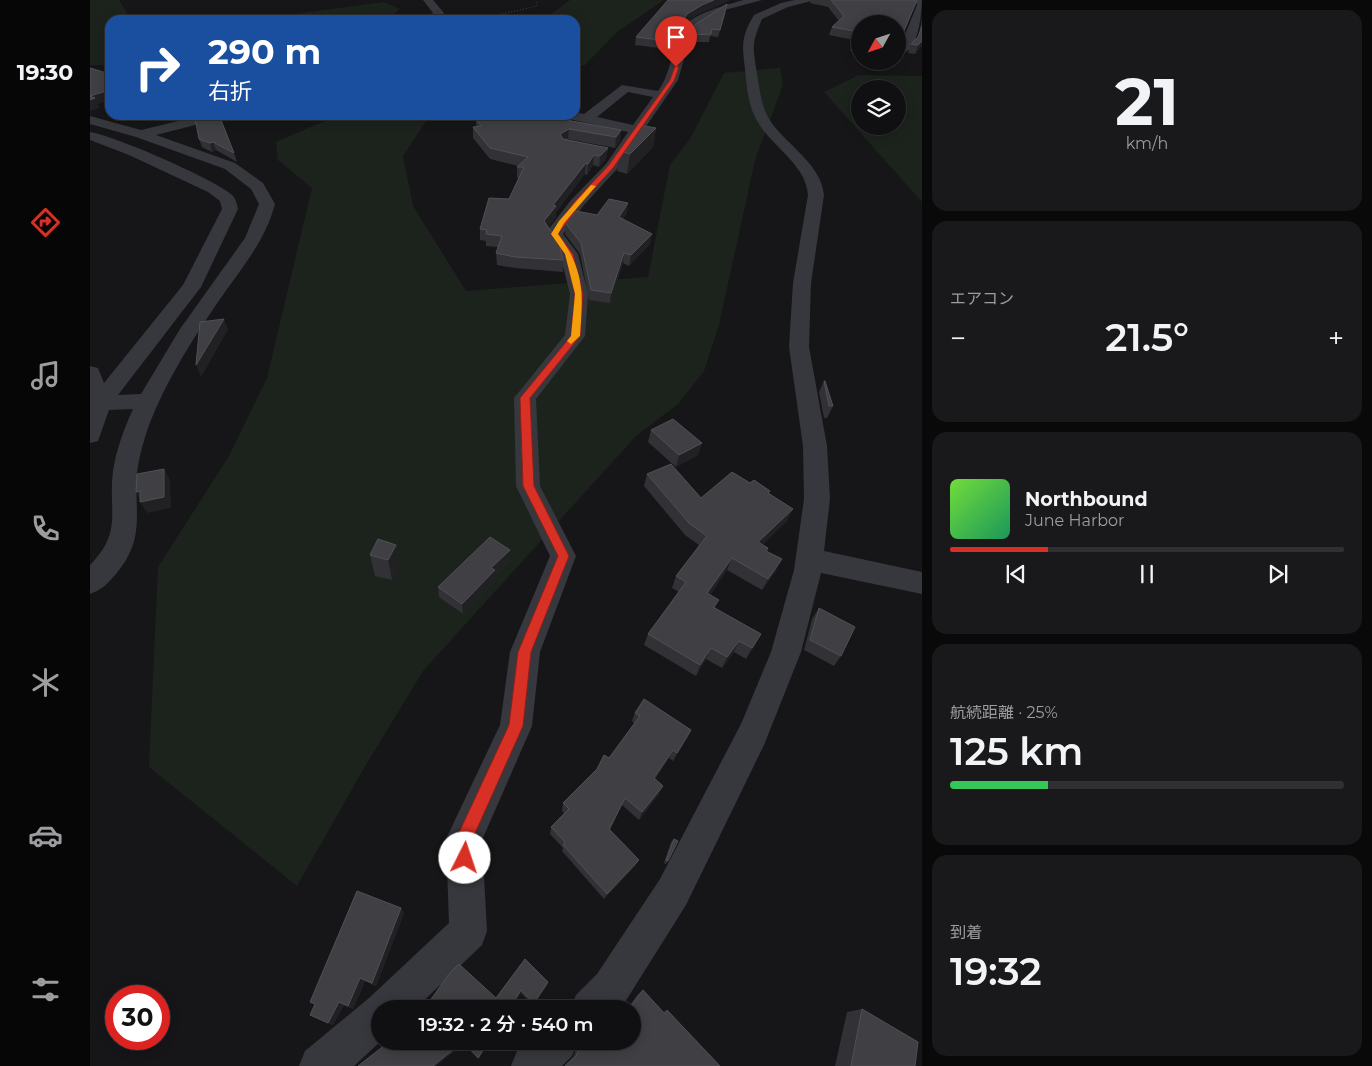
<!DOCTYPE html>
<html lang="ja">
<head>
<meta charset="utf-8">
<style>
	body { margin:0; font-family:Montserrat,"Noto Sans JP",sans-serif; background:#19191b; color:#f1f3f6; height:100vh; display:flex; flex-direction:column; font-size:19px; white-space:nowrap }
	* { box-sizing:border-box; margin:0 }
	p { font-size:16px; color:#9c9d9f }
	.icon { flex:none; width:28px; height:28px; fill:none; stroke:currentColor; stroke-width:2; stroke-linecap:round; stroke-linejoin:round }
	.map { position:relative; flex:1; overflow:hidden }
	.panel { display:flex; flex-direction:column; gap:10px; padding:10px; background:#09090a; width:450px }
	.panel>* { flex:none }
	.banner { position:absolute; left:15px; top:15px; width:475px; height:105px; border-radius:15px; box-shadow:0 2px 12px #0003,0 0 0 1px #303032; background:#1a4fa0; color:#fff; overflow:hidden }
	.needle { width:32px; rotate:230deg }
	.controls { position:absolute; left:761px; top:15px; display:grid; gap:10px }
	.controls a { display:grid; place-items:center; width:55px; height:55px; border-radius:50%; background:#101012; box-shadow:0 2px 12px #0003,0 0 0 1px #303032; font-size:25px }
	.speed { position:absolute; left:15px; top:985px; display:flex; gap:10px; font-size:25px; font-weight:700; text-align:center }
	.speed>* { display:grid; place-content:center; width:65px; height:65px; border-radius:50%; background:#101012; box-shadow:0 2px 12px #0003,0 0 0 1px #303032; line-height:1 }
	.speed .limit { border:8px solid #d22; background:#fff; color:#111 }
	.pin { position:absolute; display:grid; place-items:center; width:42px; height:42px; color:#fff; margin:-51px -21px; border-radius:50% 50% 50% 0; rotate:-45deg; box-shadow:0 0 5px #0007 }
	.pin .icon { rotate:45deg }
	.me { position:absolute; width:55px; margin:-28px; rotate:4deg; stroke-linejoin:round; filter:drop-shadow(0 0 4px #0008) }
	.turn { display:flex; align-items:center; gap:18px; height:105px; padding:0 20px; font-size:22px }
	.turn .icon { width:65px; height:65px; stroke-width:2.5 }
	.turn b { display:block; font-size:35px; line-height:42px }
	.big { font-size:38px; font-weight:600; line-height:1.1 }
	.panel .card { flex:1; display:flex; flex-direction:column; justify-content:center; gap:8px; min-width:0; padding:0 18px; border-radius:15px; background:#19191b }
	.panel .dial { align-items:center; gap:0 }
	.dial b { font-size:65px; line-height:1 }
	.song { display:flex; align-items:center; gap:15px }
	.cover { width:60px; height:60px; border-radius:8px; background:linear-gradient(135deg,hsl(100 70% 55%),hsl(150 70% 35%)) }
	.played { height:5px; border-radius:2px; background:linear-gradient(90deg,#d93025 25%,#303032 25%) }
	.keys { display:flex; justify-content:space-around; direction:ltr }
	.heat { display:flex; justify-content:space-between; align-items:center; font-size:28px; direction:ltr }
	.charge { height:8px; border-radius:4px; background:linear-gradient(90deg,#34c759 25%,#303032 0) }
	.trip { position:absolute; left:281px; top:1000px; width:270px; height:50px; border-radius:25px; background:#101012; box-shadow:0 2px 12px #0003,0 0 0 1px #303032; font-weight:600; line-height:50px; text-align:center }
	main { display:flex; flex:1; min-height:0 }
	.menu { display:flex; flex-direction:column; width:90px; justify-content:space-around; align-items:center; background:#060607; color:#9c9d9f }
	.menu .icon { width:35px; height:35px }
	.menu .on { color:#d93025 }
	.menu b { font-size:22px; color:#f1f3f6 }
	.map>svg:first-child { display:block }
</style>
</head>
<body>
<main>
<nav class="menu">
<b>19:30</b>
<svg class="icon on" aria-label="directions" viewBox="0 0 24 24"><path d="M12 3l9 9-9 9-9-9zM9 14v-3h6M13 9l2 2-2 2"/></svg>
<svg class="icon" aria-label="music" viewBox="0 0 24 24"><path d="M9 18V5l10-2v13"/><circle cx="6" cy="18" r="3"/><circle cx="16" cy="16" r="3"/></svg>
<svg class="icon" aria-label="phone" viewBox="0 0 24 24"><path d="M5 4h4l2 5-3 2q2 4 5 5l2-3 5 2v4C11 20 4 13 5 4z"/></svg>
<svg class="icon" aria-label="climate" viewBox="0 0 24 24"><path d="M12 3v18M4 7l16 10M4 17L20 7"/></svg>
<svg class="icon" aria-label="car" viewBox="0 0 24 24"><path d="M5 17H2v-5l4-1 3-4h7l3 4 3 1v5h-3M9 17h6M6 11h13"/><circle cx="7" cy="17" r="2"/><circle cx="17" cy="17" r="2"/></svg>
<svg class="icon" aria-label="filters" viewBox="0 0 24 24"><path d="M4 7h16M4 17h16"/><circle cx="9" cy="7" r="2"/><circle cx="15" cy="17" r="2"/></svg>
</nav>
<div class="map">
<svg width="832" height="1066" viewBox="0 0 832 1066">
	<rect width="100%" height="100%" fill="#161618"/>
	<path fill="#1c231d" fill-rule="evenodd" d="M0,0H29L39,16L84,20H20V65H0Z
		M480,0H574L527,32L495,65L485,68V20H453Z
		M294,2L310,9L297,20H161Z
		M690,68L693,85L665,160L629,325L614,371L588,404L546,436L333,671L274,768L207,886L59,767L68,567L139,456L177,378L222,188L188,160L186,142L249,115H340L313,156L323,206L376,291L558,277L580,165L600,139L634,73Z
		M769,75L832,76V202L734,92ZM770,89H808V126H770Z"/>
	<g fill="none" stroke-linecap="round" stroke-linejoin="round">
		<path stroke="#3d3f44" stroke-width="1" stroke-dasharray="1 2" stroke-linecap="butt" d="M386,20L447,6L446,0"/>
		<path fill="#37383d" fill-rule="evenodd" d="M333,0H343L354,13L347,20H336L343,13Z
			M654,0H672L631,11L602,31L588,80L526,170L493,206L473,234L488,254L498,294L495,336L446,399L450,486L486,556L450,652L442,726L392,840L397,931L392,945L325,1009H290L291,1041L264,1066H209L215,1051L279,998L359,923L356,839L410,725L420,652L460,556L426,486L424,398L475,335L480,294L470,254L455,234L481,200L516,164L538,132L479,119L477,116L485,115V112L494,114L532,85L568,91C582,72 581,49 592,29C600,14 639,4 654,0ZM538,92L563,97L543,125L507,117Z
			M705,0H725L698,7L672,19C661,45 663,46 667,74C670,91 671,107 681,122C698,146 731,164 734,195L721,283L719,347L737,446L740,499L734,551L832,572V594L731,573L711,652L674,745L596,905L535,1002L529,1009H480L486,995L507,974L570,879L651,724L681,652L704,570L714,499L713,446L699,347L703,283L718,195C716,165 684,148 669,124C658,107 657,89 655,69C652,45 651,37 664,15L691,3Z
			M825,0H832C832,12 828,49 815,52L809,49L827,5Z
			M113,115H157L150,119L113,123L66,135L145,163L173,183L185,204C175,242 150,270 128,302C102,340 76,381 59,425C54,440 49,456 47,473C44,513 56,538 26,574C18,583 12,590 0,594V565C33,531 18,513 23,471C26,450 34,429 43,409L19,410L8,441L0,443V366L8,368L14,383L93,285L132,209L130,201L118,192L39,155L0,140V132C23,135 126,180 142,195C146,199 147,204 148,209L111,287L28,395L51,394L90,329L155,238L169,204L161,189L135,169L46,137L0,124V116L51,130Z
			M437,1041H488L482,1056L472,1066H421L427,1051Z"/>
	</g>
	<path fill="#323236" d="M721,0H827L811,40L812,42L809,51H808V24H770V52L760,51L764,40L739,35L742,27L749,21L738,7L720,3Z
		M639,1L610,13L595,22L585,41L577,49L545,45L546,37Z
		M636,12L628,37L620,36L619,42H601L602,35Z
		M832,17V45L825,54L818,53L821,44L828,37L830,30Z
		M105,118L144,153L147,162L126,150L122,152L112,147L109,139Z
		M386,119L477,120L531,130L530,141L525,148L478,139L477,140L518,148L516,159L509,167L503,165L497,175L495,174L466,212V217L458,227L473,260V272L425,268L407,265L406,253L408,247L396,246V241L390,240V229L419,199L429,178H427V167L428,166L400,159L383,138V127H386Z
		M566,128L563,147L537,174L527,171L530,151Z
		M537,213L533,219L560,244L539,266L533,263L520,303L499,300L490,254L475,234L476,224L507,215Z
		M734,381L743,406L737,418H734L729,392Z
		M561,430L612,443L608,455L586,467L558,442Z
		M557,474L611,498L679,494L697,521L672,545L678,548L677,551L686,571L672,590L637,570L620,595L629,600L625,608L665,645L656,659L644,652L632,668L616,659L606,676L554,645L558,634L589,592L582,588L586,576L609,545L595,535L554,486Z
		M306,545L310,565L302,580L285,576L280,555Z
		M420,550V560L405,575V581L373,614L349,597L348,587Z
		M729,608L751,656L744,666L714,650L722,619Z
		M545,713L601,730L597,738L583,761L579,758L565,779L569,794L549,820L532,805L520,830L549,860L545,866L514,899L472,851L473,848L460,834L461,827L474,813L472,811L473,803L519,758L544,723L542,721Z
		M584,839L578,861L576,864L574,863L581,842Z
		M314,913L286,986L275,981L263,1009L254,1005L243,1025L220,1015Z
		M435,959L458,982L457,985L443,1006L431,993L421,1009L406,998Z
		M553,990L573,1012L577,1010L630,1066H474L483,1057L489,1041H501L506,1049L512,1041H542V1009H537L548,994Z
		M772,1009L825,1066H745L757,1012Z"/>
	<path fill="#212124" d="M624,0H639V1L610,13L595,22L585,41L577,49L578,41L597,14L612,5Z
		M637,4L636,12L628,37L630,30Z
		M832,41V45L825,54L828,45Z
		M20,90V100L8,104L9,108L0,111V96Z
		M477,115V124L479,129L478,139L469,145L470,134Z
		M566,128L563,147L537,174L540,154Z
		M531,130L530,141L525,148L526,137Z
		M123,142L126,150L122,152L120,143Z
		M518,148L516,159L509,167L510,156Z
		M504,155L503,165L497,175L498,164Z
		M496,163L495,174L466,212V217L454,233V221L463,205Z
		M538,203L537,213L527,227L529,217Z
		M562,234L560,244L539,266L541,255Z
		M534,253L533,263L520,303L521,293Z
		M134,319L138,330L111,377L106,365Z
		M612,443L608,455L586,467L589,455Z
		M74,469L80,480L81,508L57,513L50,502H52L46,492Z
		M703,509L697,521L663,554L668,542Z
		M306,545L310,565L302,580L298,560Z
		M420,550V560L405,575V581L373,614L372,604L401,568Z
		M642,558L637,570L613,605L617,593Z
		M692,559L686,571L672,590L678,579Z
		M671,634L665,645L656,659L662,648Z
		M649,641L644,652L632,668L637,657Z
		M621,648L616,659L606,676L610,665Z
		M601,730L597,738L583,761L587,753Z
		M583,750L579,758L561,786L564,778Z
		M573,786L569,794L549,820L552,812Z
		M549,860L545,866L514,899L517,894Z
		M311,908L314,913L286,986L282,983Z
		M270,978L275,981L263,1009L258,1006Z
		M458,982L457,985L443,1006L444,1003Z
		M431,990V993L421,1009H419Z
		M249,1002L254,1005L243,1025L238,1023Z
		M399,1041H400L389,1059L388,1058Z
		M373,1042L374,1044L346,1066H343Z"/>
	<path fill="#3f3f44" stroke="#4f5156" d="M578,0H624L612,5L597,14L586,33L578,41L546,37Z
		M741,0H827L810,40L812,42H808V24H770V43L762,42L769,32L742,27L754,16Z
		M637,4L630,30L622,29L621,34L602,35L605,25Z
		M832,26V41L828,45L821,44L828,37Z
		M0,68L20,74V81H17L20,83L19,86L20,90L0,96Z
		M0,96L5,98L0,100Z
		M129,115L144,153L123,142L120,143L109,139L105,118Z
		M415,115H477L476,120L531,130L526,137L479,129L470,134L473,139L518,148L510,156L504,155L498,164L496,163L463,205L466,206L454,221L469,243L473,260L425,257L406,253L412,236L396,234L397,230L390,229L399,198L419,199L434,167H427L438,157L400,148L383,127L391,126L386,119L411,117Z
		M549,125L566,128L540,154L530,151Z
		M519,199L538,203L529,217L562,234L541,255L534,253L521,293L501,290L491,243L476,224L486,211L507,215Z
		M134,319L106,365L110,322Z
		M734,381H735L743,406H739Z
		M583,419L612,443L589,455L561,430Z
		M581,464L611,498L642,472L660,483L664,480L680,491L678,493L703,509L668,542L678,548L676,551L692,559L678,579L642,558L617,593L629,600L623,607L671,634L662,648L649,641L637,657L621,648L610,665L558,634L596,582L586,576L617,536L599,523L557,474Z
		M74,469V497L50,502V491L46,492L47,474Z
		M400,537L420,550L401,568L405,570L372,604L348,587Z
		M288,539L306,545L298,560L280,555Z
		M729,608L765,627L751,656L720,640Z
		M554,699L601,730L587,753L583,750L564,778L573,786L552,812L535,798L519,829L549,860L517,894L473,845L475,842L461,827L479,809L473,803L507,769L514,755L519,758L550,716L545,713Z
		M584,839L588,841L578,861L576,860Z
		M267,891L311,908L282,983L270,978L258,1006L249,1002L238,1023L220,1015L225,1004L220,1002Z
		M435,959L458,982L444,1003L431,990L419,1009H341L337,1005L359,974L369,964L406,998Z
		M553,990L575,1014L577,1010L630,1066H475L486,1056L492,1041H501L508,1050L514,1041H542V1009H539Z
		M772,1009L828,1042L825,1066H761Z
		M300,1041H399L388,1058L373,1042L343,1066H268Z"/>
	<path fill="#d93025" stroke="#8d1f18" d="M585,66L589,67L584,81L523,168L490,204L468,234L483,254L493,294L490,336L440,398L444,486L479,556L441,652L433,726L382,840L383,858L380,863L375,866L369,863L366,839L419,725L428,652L468,556L433,486L430,398L481,336L485,294L475,254L461,234L485,201L518,166L580,80Z"/>
	<path fill="#f59e0b" d="M501,185L506,186L474,223L468,234C495,271 493,293 490,336L481,344L477,341L481,336L485,294L475,254L461,234L469,221Z"/>
</svg>
<div class="controls">
<a><svg class="needle" viewBox="-14 -14 28 28"><path d="M0-13l5 13h-10z" fill="#e53935"/><path d="M0 13l5-13h-10z" fill="#9c9d9f"/></svg></a>
<a><svg class="icon" aria-label="layers" viewBox="0 0 24 24"><path d="M12 4l9 5-9 5-9-5zM3 14l9 5 9-5"/></svg></a>
</div>
<div class="speed"><div class="limit">30</div></div>
<div class="pin" style="left:586px;top:67px;background:#d93025"><svg class="icon" aria-label="arrive" viewBox="0 0 24 24"><path d="M6 21V4h12l-3 4 3 4H6"/></svg></div>
<svg class="me" style="left:375px;top:858px" viewBox="-20 -20 40 40"><circle r="19" fill="#fff"/><path d="M0-13L10 11 0 6-10 11z" fill="#d93025"/></svg>
<div class="trip">19:32 · 2 分 · 540 m</div>
<div class="banner">
<div class="turn"><svg class="icon" aria-label="right" viewBox="0 0 24 24"><path d="M7 20v-9h11M14 6l5 5-5 5"/></svg><div><b>290 m</b>右折</div></div>
</div>
</div>
<section class="panel">
<div class="card dial"><b>21</b><p>km/h</p></div>
<div class="card"><p>エアコン</p>
<div class="heat"><a>−</a><b class="big">21.5°</b><a>+</a></div>
</div>
<div class="card">
<div class="song"><i class="cover"></i><div><b>Northbound</b><p>June Harbor</p></div></div>
<div class="played"></div>
<div class="keys"><svg class="icon" aria-label="previous" viewBox="0 0 24 24"><path d="M18 5L8 12l10 7zM5 5v14"/></svg><svg class="icon" aria-label="pause" viewBox="0 0 24 24"><path d="M8 5v14M16 5v14"/></svg><svg class="icon" aria-label="next" viewBox="0 0 24 24"><path d="M6 5l10 7-10 7zM19 5v14"/></svg></div>
</div>
<div class="card"><p>航続距離 · 25%</p><b class="big">125 km</b><div class="charge"></div></div>
<div class="card"><p>到着</p><b class="big">19:32</b></div>
</section>
</main>
</body>
</html>
